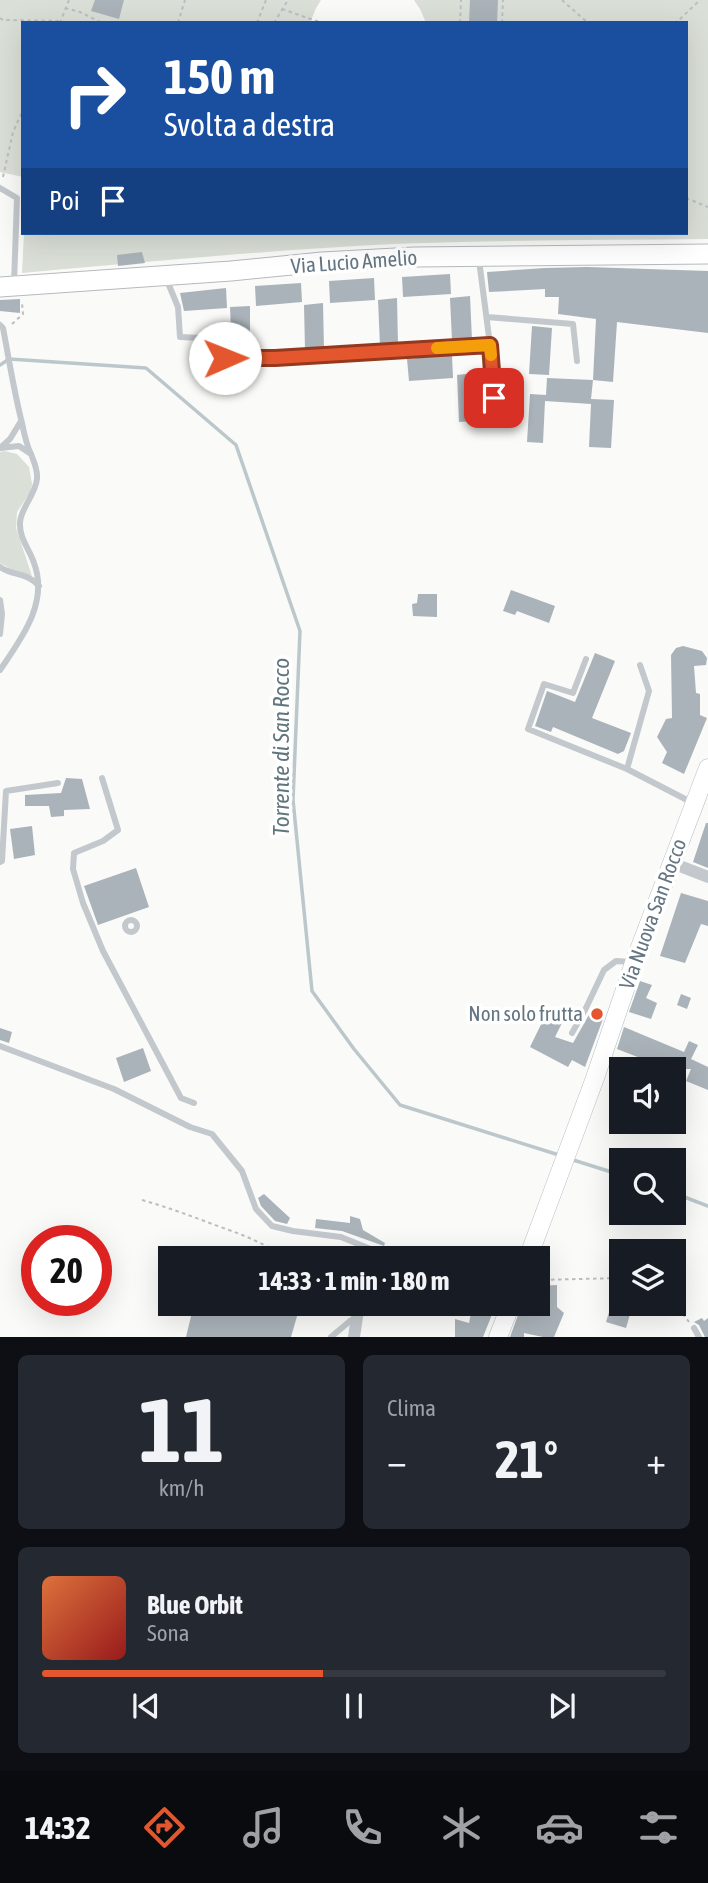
<!DOCTYPE html>
<html lang="it">
<head>
<meta charset="utf-8">
<style>
	body { margin:0; font-family:"Asap Condensed",sans-serif; background:#242831; color:#f1f3f6; height:100vh; display:flex; flex-direction:column; font-size:26px; white-space:nowrap }
	* { box-sizing:border-box; margin:0 }
	p { font-size:23px; color:#9ea1a6 }
	.icon { flex:none; width:38px; height:38px; fill:none; stroke:currentColor; stroke-width:2; stroke-linecap:round; stroke-linejoin:round }
	.map { position:relative; height:1337px; overflow:hidden }
	.drawer { display:flex; flex-direction:column; gap:18px; padding:18px; background:#0d0f14; flex:1 }
	.drawer>* { flex:none }
	.banner { position:absolute; left:21px; top:21px; width:667px; height:214px; border-radius:0px; box-shadow:0 7px 28px #0002; background:#1a4fa0; color:#fff; overflow:hidden }
	.fabs { position:absolute; left:609px; top:1057px; display:grid; gap:14px }
	.fabs a { display:grid; place-items:center; width:77px; height:77px; border-radius:0px; background:#171b24; box-shadow:0 7px 28px #0002; font-size:35px }
	.speed { position:absolute; left:21px; top:1225px; display:flex; gap:14px; font-size:35px; font-weight:700; text-align:center }
	.speed>* { display:grid; place-content:center; width:91px; height:91px; border-radius:50%; background:#171b24; box-shadow:0 7px 28px #0002; line-height:1 }
	.speed .limit { border:10px solid #d22; background:#fff; color:#111 }
	.pin { position:absolute; display:grid; place-items:center; width:60px; height:60px; color:#fff; margin:-30px; border-radius:14px; box-shadow:0 4px 10px #0006 }
	.me { position:absolute; width:77px; margin:-38px; rotate:89deg; stroke-linejoin:round; filter:drop-shadow(0 0 5px #0008) }
	.turn { display:flex; align-items:center; gap:24px; height:147px; padding:0 28px; font-size:32px }
	.turn .icon { width:91px; height:91px; stroke-width:2.5 }
	.turn b { display:block; font-size:49px; line-height:60px }
	.then { display:flex; align-items:center; height:66px; padding:0 28px; background:#0003; gap:14px; font-size:26px }
	.big { font-size:52px; font-weight:700; line-height:1.1 }
	.drawer .card { flex:1; display:flex; flex-direction:column; justify-content:center; gap:10px; min-width:0; padding:0 24px; border-radius:10px; background:#242831 }
	.drawer .dial { align-items:center; gap:0 }
	.dial b { font-size:91px; line-height:1 }
	.song { display:flex; align-items:center; gap:21px }
	.cover { width:84px; height:84px; border-radius:10px; background:linear-gradient(135deg,hsl(20 70% 55%),hsl(0 70% 35%)) }
	.played { height:7px; border-radius:4px; background:linear-gradient(90deg,#e4572e 45%,#363941 45%) }
	.keys { display:flex; justify-content:space-around; direction:ltr }
	.heat { display:flex; justify-content:space-between; align-items:center; font-size:38px; direction:ltr }
	.drawer .tiles { flex:1; display:grid; gap:18px; grid-template-columns:1fr 1fr }
	.card:last-child { grid-column:span 2 }
	.trip { position:absolute; left:158px; top:1246px; width:392px; height:70px; border-radius:0px; background:#171b24; box-shadow:0 7px 28px #0002; font-weight:700; line-height:70px; text-align:center }
	.dock { display:flex; height:112px; justify-content:space-around; align-items:center; background:#090b0e; color:#9ea1a6 }
	.dock .icon { width:49px; height:49px }
	.dock .on { color:#e4572e }
	.dock b { font-size:32px; color:#f1f3f6 }
	.map>svg:first-child { display:block }
</style>
</head>
<body>
<div class="map">
<svg width="708" height="1337" viewBox="0 0 708 1337">
	<rect width="100%" height="100%" fill="#fafaf8"/>
	<path fill="#dadfd7" d="M0,0H321L316,8L310,23H23V177L0,172Z
		M414,0H708V239C603,240 498,240 394,244C270,250 145,262 22,273L24,233H686V23H426L420,9Z
		M4,451L17,454L29,467L32,484L31,491L17,512L16,528L32,576L13,570L0,563V452Z"/>
	<g fill="none" stroke-linecap="round" stroke-linejoin="round">
		<path stroke="#bbc7cb" stroke-width="3.5" d="M0,365L9,359L146,368L236,445L300,631L293,800L312,991L354,1049L400,1105L559,1155
			M570,1159L621,1175
			M674,1193L708,1206"/>
	</g>
	<path fill="#aab3b9" d="M95,0H124L119,19L91,11Z
		M470,0H498L497,23H469Z
		M142,252L145,263L118,266L117,255Z
		M587,267L708,271V333L617,322L613,382L593,380L596,319L558,314L559,297H545V289L489,292L487,272L545,268Z
		M450,274L451,294L403,297L402,277Z
		M374,278L375,300L330,303L329,281Z
		M301,283L302,302L256,306L255,286Z
		M226,288L227,308L184,311L180,293Z
		M470,296L472,340L452,341L450,298Z
		M397,298L398,345L380,346L378,300Z
		M20,299V313L0,311V300Z
		M323,303L324,349L305,350L304,305Z
		M250,306V352H232L230,307Z
		M532,326L552,328L549,375L529,374Z
		M452,355L453,378L409,381L407,359Z
		M473,373L476,421L459,422L457,375Z
		M547,378L593,380L591,399L614,400L611,448L589,447L591,404L545,401L543,443L527,442L530,394L546,395Z
		M511,590L555,606L549,623L517,611L515,615L503,611Z
		M418,594H437V617L413,616L412,604L417,603Z
		M683,646L702,651L707,658L706,665L694,666L696,693L700,694V715L707,718L684,774L662,763L667,752L657,737L666,719L672,718L671,655L676,648Z
		M595,653L615,661L592,718L631,733L624,751L618,754L553,727L551,732L535,726L547,691L575,702Z
		M66,778L82,779L90,809L64,810V816L51,817L49,806H25V795L61,793Z
		M706,823H708V868L693,862Z
		M32,826L35,855L14,859L10,829Z
		M136,868L149,907L98,925L84,886Z
		M681,893L708,901V926L701,924L685,963L660,956Z
		M640,981L652,985L646,998L657,1003L651,1019L629,1012Z
		M681,994L691,998L687,1009L677,1005Z
		M549,1008L565,1017L555,1037L573,1043L590,1013L603,1019L585,1067L572,1060L568,1067L530,1047Z
		M624,1027L684,1052L689,1041L698,1045L691,1059L708,1067V1090L686,1081L691,1069H659L661,1066L617,1049Z
		M0,1028L12,1032L9,1043L0,1040Z
		M143,1048L151,1071L124,1082L116,1058Z
		M620,1071H621V1105L609,1100Z
		M264,1194L290,1218L287,1224L275,1221L261,1206L258,1198Z
		M350,1216L360,1219L363,1230L385,1243L384,1246L342,1231L315,1228L316,1219L350,1223Z
		M557,1285V1307L564,1313L554,1337H543L524,1333V1337H510L522,1304H537V1286Z
		M194,1304H289L300,1306L291,1337H186Z
		M480,1304H491V1317L483,1337H455V1319L469,1323L471,1313L480,1316Z
		M611,1306L631,1311L626,1328L606,1322Z
		M702,1318L704,1321L708,1318V1337H705L699,1325L694,1322Z"/>
	<g fill="none" stroke-linecap="round" stroke-linejoin="round">
		<g stroke="#b3babf" stroke-width="19">
			<path id="secondary" d="M528,1258L595,1078L634,963L708,768
				M498,1337L511,1304"/>
		</g>
		<g stroke="#b5babe" stroke-width="21">
			<path id="primary" d="M0,287L231,271L322,262L414,257L708,254"/>
		</g>
		<path stroke="#bbbfc2" stroke-width="2" stroke-dasharray="3.5 3.5" stroke-linecap="butt" d="M562,0L588,23
			M65,8L80,12L102,23
			M282,9L322,23
			M0,18L3,20L60,21
			M60,23L69,0
			M178,23L185,0
			M257,23L266,0
			M274,23L288,0
			M460,23L461,0
			M502,23L503,0
			M674,23L679,20L700,0
			M3,177L13,132L23,110
			M686,198L708,207
			M12,324L23,314L22,303
			M142,1200C167,1207 191,1216 215,1225C240,1234 264,1242 284,1258
			M537,1280L621,1278
			M674,1303L689,1322"/>
		<path stroke="#c3c8cc" stroke-width="6" d="M0,188L17,198L14,284
			M479,260L490,345L496,425
			M166,278L178,307L180,337L224,339L225,358H275L490,345
			M487,317L573,324L577,361
			M0,325L3,328C9,359 14,392 22,423C24,433 26,444 31,454C34,462 38,470 37,479C35,496 20,509 20,523C19,538 30,550 34,563C49,603 21,639 0,670
			M0,448L10,439L21,421
			M0,448L19,446L31,454
			M0,567C14,577 26,571 39,586
			M0,600L2,614L0,634
			M586,659L573,693L544,684L528,729L627,769
			M640,665L649,691L627,769L691,802
			M102,778L118,830L103,841L74,853L73,869L83,903L103,951L181,1098L194,1103
			M0,862L2,861L6,791L58,783
			M125 926a6 6 0 1 1 12 0a6 6 0 1 1-12 0Z
			M572,1033L586,1008L604,970L616,961L633,962
			M0,1046L114,1089L190,1127L212,1134L242,1171L256,1209L272,1226L293,1231L341,1237L368,1248L390,1258
			M694,1328L699,1337
			M331,1337L350,1321L356,1318"/>
		<path stroke="#c3c8cc" stroke-width="12" d="M672,863L708,877
			M354,1337L359,1304"/>
		<use href="#secondary" stroke="#fff" stroke-width="18"/>
		<use href="#primary" stroke="#fff" stroke-width="19"/>
	</g>
	<g fill="none" stroke-linecap="round" stroke-linejoin="round">
		<g stroke="#94391e" stroke-width="18">
			<path id="route" d="M225,358H275L490,345L494,398"/>
		</g>
		<use href="#route" stroke="#e4572e" stroke-width="12"/>
		<path stroke="#f59e0b" stroke-width="12" d="M437,348L490,345L491,355"/>
	</g>
	<circle fill="#e4572e" stroke="#fff" stroke-width="2.5" cx="597" cy="1014" r="7"/>
	<g text-anchor="middle" stroke-width="7" stroke-linejoin="round" paint-order="stroke">
		<g font-size="21" fill="#657683" stroke="#fff">
			<text transform="translate(354 262) rotate(-4)" y="7">Via Lucio Amelio</text>
			<text transform="translate(653 914) rotate(-70)" y="7">Via Nuova San Rocco</text>
		</g>
		<g font-size="21" fill="#657683" stroke="#fff" text-anchor="end">
			<text x="583" y="1021">Non solo frutta</text>
		</g>
		<g font-size="23" font-style="italic" fill="#60757c" stroke="#fff">
			<text transform="translate(281 747) rotate(-90)" y="8">Torrente di San Rocco</text>
		</g>
	</g>
</svg>
<div class="fabs">
<a><svg class="icon" aria-label="sound" viewBox="0 0 24 24"><path d="M4 9h4l5-4v14l-5-4H4zM17 9q2 3 0 6"/></svg></a>
<a><svg class="icon" aria-label="search" viewBox="0 0 24 24"><circle cx="10" cy="10" r="6"/><path d="M15 15l6 6"/></svg></a>
<a><svg class="icon" aria-label="layers" viewBox="0 0 24 24"><path d="M12 4l9 5-9 5-9-5zM3 14l9 5 9-5"/></svg></a>
</div>
<div class="speed"><div class="limit">20</div></div>
<div class="pin" style="left:494px;top:398px;background:#d93025"><svg class="icon" aria-label="arrive" viewBox="0 0 24 24"><path d="M6 21V4h12l-3 4 3 4H6"/></svg></div>
<svg class="me" style="left:225px;top:358px" viewBox="-20 -20 40 40"><circle r="19" fill="#fff"/><path d="M0-13L10 11 0 6-10 11z" fill="#e4572e"/></svg>
<div class="trip">14:33 · 1 min · 180 m</div>
<div class="banner">
<div class="turn"><svg class="icon" aria-label="right" viewBox="0 0 24 24"><path d="M7 20v-9h11M14 6l5 5-5 5"/></svg><div><b>150 m</b>Svolta a destra</div></div>
<div class="then">Poi<svg class="icon" aria-label="arrive" viewBox="0 0 24 24"><path d="M6 21V4h12l-3 4 3 4H6"/></svg></div>
</div>
</div>
<section class="drawer">
<div class="tiles">
<div class="card dial"><b>11</b><p>km/h</p></div>
<div class="card"><p>Clima</p>
<div class="heat"><a>−</a><b class="big">21°</b><a>+</a></div>
</div>
<div class="card">
<div class="song"><i class="cover"></i><div><b>Blue Orbit</b><p>Sona</p></div></div>
<div class="played"></div>
<div class="keys"><svg class="icon" aria-label="previous" viewBox="0 0 24 24"><path d="M18 5L8 12l10 7zM5 5v14"/></svg><svg class="icon" aria-label="pause" viewBox="0 0 24 24"><path d="M8 5v14M16 5v14"/></svg><svg class="icon" aria-label="next" viewBox="0 0 24 24"><path d="M6 5l10 7-10 7zM19 5v14"/></svg></div>
</div>
</div>
</section>
<nav class="dock">
<b>14:32</b>
<svg class="icon on" aria-label="directions" viewBox="0 0 24 24"><path d="M12 3l9 9-9 9-9-9zM9 14v-3h6M13 9l2 2-2 2"/></svg>
<svg class="icon" aria-label="music" viewBox="0 0 24 24"><path d="M9 18V5l10-2v13"/><circle cx="6" cy="18" r="3"/><circle cx="16" cy="16" r="3"/></svg>
<svg class="icon" aria-label="phone" viewBox="0 0 24 24"><path d="M5 4h4l2 5-3 2q2 4 5 5l2-3 5 2v4C11 20 4 13 5 4z"/></svg>
<svg class="icon" aria-label="climate" viewBox="0 0 24 24"><path d="M12 3v18M4 7l16 10M4 17L20 7"/></svg>
<svg class="icon" aria-label="car" viewBox="0 0 24 24"><path d="M5 17H2v-5l4-1 3-4h7l3 4 3 1v5h-3M9 17h6M6 11h13"/><circle cx="7" cy="17" r="2"/><circle cx="17" cy="17" r="2"/></svg>
<svg class="icon" aria-label="filters" viewBox="0 0 24 24"><path d="M4 7h16M4 17h16"/><circle cx="9" cy="7" r="2"/><circle cx="15" cy="17" r="2"/></svg>
</nav>
</body>
</html>
